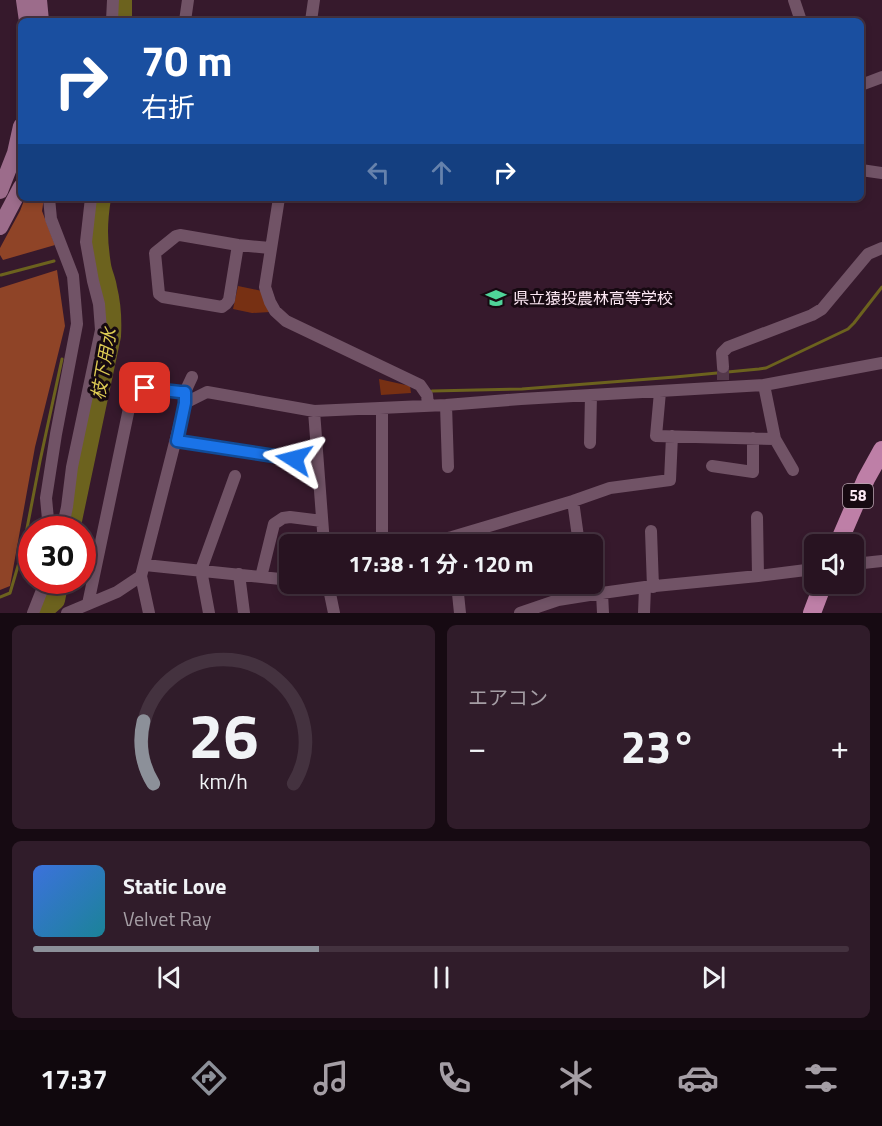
<!DOCTYPE html>
<html lang="ja">
<head>
<meta charset="utf-8">
<style>
	body { margin:0; font-family:"Titillium Web","Noto Sans JP",sans-serif; background:#301c2a; color:#f1f3f6; height:100vh; display:flex; flex-direction:column; font-size:22px; white-space:nowrap }
	* { box-sizing:border-box; margin:0 }
	p { font-size:20px; color:#a59ea5 }
	.icon { flex:none; width:33px; height:33px; fill:none; stroke:currentColor; stroke-width:2; stroke-linecap:round; stroke-linejoin:round }
	.map { position:relative; height:613px; overflow:hidden }
	.details { display:flex; flex-direction:column; gap:12px; padding:12px; background:#160a12; flex:1 }
	.details>* { flex:none }
	.top-card { position:absolute; left:18px; top:18px; width:846px; height:183px; border-radius:9px; box-shadow:0 3px 9px #0003,0 0 0 2px #44323f; background:#1a4fa0; color:#fff; overflow:hidden }
	.tools { position:absolute; left:804px; top:534px; display:grid; gap:12px }
	.tools a { display:grid; place-items:center; width:60px; height:60px; border-radius:9px; background:#281321; box-shadow:0 3px 9px #0003,0 0 0 2px #44323f; font-size:30px }
	.speed { position:absolute; left:18px; top:516px; display:flex; gap:12px; font-size:30px; font-weight:700; text-align:center }
	.speed>* { display:grid; place-content:center; width:78px; height:78px; border-radius:50%; background:#281321; box-shadow:0 3px 9px #0003,0 0 0 2px #44323f; line-height:1 }
	.speed .limit { border:9px solid #d22; background:#fff; color:#111 }
	.pin { position:absolute; display:grid; place-items:center; width:51px; height:51px; color:#fff; margin:-26px; border-radius:12px; box-shadow:0 3px 9px #0006 }
	.me { position:absolute; width:66px; margin:-33px; rotate:279deg; stroke-linejoin:round; filter:drop-shadow(0 0 4px #0008) }
	.turn { display:flex; align-items:center; gap:21px; height:126px; padding:0 24px; font-size:27px }
	.turn .icon { width:78px; height:78px; stroke-width:2.5 }
	.turn b { display:block; font-size:42px; line-height:51px }
	.lanes { display:flex; align-items:center; height:57px; padding:0 24px; background:#0003; justify-content:center; gap:30px; direction:ltr }
	.lanes .off { opacity:.35 }
	.big { font-size:45px; font-weight:700; line-height:1.1 }
	.details .widget { flex:1; display:flex; flex-direction:column; justify-content:center; gap:9px; min-width:0; padding:0 21px; border-radius:9px; background:#301c2a }
	.details .dial { align-items:center; gap:0 }
	.dial svg { height:156px; overflow:visible; fill:none; stroke:#44323f; stroke-width:7; stroke-linecap:round; text-anchor:middle }
	.dial text { fill:#f1f3f6; stroke:none }
	.song { display:flex; align-items:center; gap:18px }
	.cover { width:72px; height:72px; border-radius:9px; background:linear-gradient(135deg,hsl(220 70% 55%),hsl(190 70% 35%)) }
	.played { height:6px; border-radius:3px; background:linear-gradient(90deg,#8c9099 35%,#44323f 35%) }
	.keys { display:flex; justify-content:space-around; direction:ltr }
	.heat { display:flex; justify-content:space-between; align-items:center; font-size:33px; direction:ltr }
	.details .tiles { flex:1; display:grid; gap:12px; grid-template-columns:1fr 1fr }
	.widget:last-child { grid-column:span 2 }
	.trip { position:absolute; left:279px; top:534px; width:324px; height:60px; border-radius:9px; background:#281321; box-shadow:0 3px 9px #0003,0 0 0 2px #44323f; font-weight:700; line-height:60px; text-align:center }
	.tabs { display:flex; height:96px; justify-content:space-around; align-items:center; background:#10080d; color:#a59ea5 }
	.tabs .icon { width:42px; height:42px }
	.tabs .active { color:#8c9099 }
	.tabs b { font-size:27px; color:#f1f3f6 }
	.map>svg:first-child { display:block }
</style>
</head>
<body>
<div class="map">
<svg width="882" height="613" viewBox="0 0 882 613">
	<rect width="100%" height="100%" fill="#36192c"/>
	<path fill="#773013" d="M238,286L262,291L270,312L252,313L233,309Z
		M379,379L410,386L411,393L381,395Z"/>
	<path fill="#8f4427" d="M25,198H44L42,211L55,245L3,260L0,255V248L20,211Z
		M57,270L65,326L35,447L10,586L0,590V288Z"/>
	<g fill="none" stroke-linecap="round" stroke-linejoin="round">
		<path stroke="#6c621e" stroke-width="3" d="M1,275L54,261
			M432,391L522,389L675,377L759,369L766,368L848,329L854,323L882,287
			M0,597L10,593L23,549L40,461L62,359"/>
		<path stroke="#6c621e" stroke-width="20" d="M122,0V21
			M70,530L111,336C112,319 111,304 107,288C106,280 102,273 101,265C97,240 97,223 101,198
			M40,613L55,600L59,580"/>
		<path stroke="#54384a" stroke-width="12" stroke-dasharray="12 6" stroke-linecap="butt" d="M723,380V367"/>
		<path stroke="#715366" stroke-width="12" d="M794,0L801,21
			M112,21L113,0
			M185,21L188,0
			M311,21L314,0
			M861,85L882,77
			M861,170L882,173
			M279,198L265,287L270,302L275,311L286,321L420,385L427,395L428,405
			M238,245L229,300L226,304L222,307L163,297L159,294L155,253L176,236L180,235L238,245L270,248
			M723,367L722,353L728,347L812,315L822,309L868,254L882,248
			M185,392L192,377
			M660,392L656,436L775,439L764,385
			M446,405L448,467
			M382,408V544
			M314,411L324,544
			M775,439L793,470
			M177,441L318,463
			M590,443L591,395
			M712,466L753,472V438
			M573,501L579,544
			M757,517L758,576
			M49,530L46,498L56,434L77,324L73,276L51,219L49,198
			M62,530L67,507L72,467L101,330L99,304L93,281L86,242L91,198
			M651,531L653,587
			M421,544L452,537L573,501L610,488L670,480L672,436
			M854,564L882,561
			M145,565L290,580
			M239,574L244,613
			M261,577L274,524L283,518L290,517L322,521
			M328,584L334,613
			M457,584L460,613
			M602,593L603,613
			M88,604L132,394L145,388L185,392V403
			M33,613L46,580
			M67,613L117,592L141,576
			M149,613L141,576L185,403L207,392L314,411L446,405L521,399L764,385L882,363
			M209,613L201,570L235,476
			M520,613L558,600L602,593L645,587L758,576L814,569
			M644,613L645,587"/>
		<path stroke="#9c6c8b" stroke-width="16" d="M24,0L27,21
			M39,0L41,21
			M0,191L15,153L21,126
			M0,227L21,187"/>
		<path stroke="#be7fa7" stroke-width="18" d="M838,544L866,479L882,450
			M812,613L823,584"/>
	</g>
	<g fill="none" stroke-linecap="round" stroke-linejoin="round">
		<g stroke="#114b97" stroke-width="15">
			<path id="route" d="M145,388L180,392H185V403L177,441L294,459"/>
		</g>
		<use href="#route" stroke="#1a73e8" stroke-width="10"/>
	</g>
	<defs>
		<g id="school-bare" transform="scale(1.62)"><path d="M0-5L7-2L0 1L-7-2ZM-4 1L0 2.5L4 1V4Q0 6-4 4Z" fill="#4fd399" stroke="#160911" stroke-width="2.5" paint-order="stroke"/></g>
	</defs>
	<g fill-rule="evenodd">
		<use href="#school-bare" x="496" y="298"/>
	</g>
	<g text-anchor="middle" stroke-width="6" stroke-linejoin="round" paint-order="stroke">
		<rect fill="#160911" stroke="#b8a5b0" stroke-width="1.5" x="843" y="484" width="30" height="24" rx="4.5"/>
		<g font-size="15" font-weight="bold" fill="#fde8f4">
			<text x="858" y="501">58</text>
		</g>
		<g font-size="16" fill="#fde8f4" stroke="#160911" text-anchor="start">
			<text x="513" y="304">県立猿投農林高等学校</text>
		</g>
		<g font-size="18" font-style="italic" fill="#ddcb54" stroke="#160911">
			<text transform="translate(104 364) rotate(-80)" y="6">枝下用水</text>
		</g>
	</g>
</svg>
<div class="tools">
<a><svg class="icon" aria-label="sound" viewBox="0 0 24 24"><path d="M4 9h4l5-4v14l-5-4H4zM17 9q2 3 0 6"/></svg></a>
</div>
<div class="speed"><div class="limit">30</div></div>
<div class="pin" style="left:145px;top:388px;background:#d93025"><svg class="icon" aria-label="arrive" viewBox="0 0 24 24"><path d="M6 21V4h12l-3 4 3 4H6"/></svg></div>
<svg class="me" style="left:294px;top:459px" viewBox="-20 -20 40 40"><path d="M0-17L14 15 0 8-14 15z" fill="#1a73e8" stroke="#fff" stroke-width="4"/></svg>
<div class="trip">17:38 · 1 分 · 120 m</div>
<div class="top-card">
<div class="turn"><svg class="icon" aria-label="right" viewBox="0 0 24 24"><path d="M7 20v-9h11M14 6l5 5-5 5"/></svg><div><b>70 m</b>右折</div></div>
<div class="lanes"><svg class="icon off" aria-label="left" viewBox="0 0 24 24"><path d="M17 20v-9H6M10 6l-5 5 5 5"/></svg><svg class="icon off" aria-label="ahead" viewBox="0 0 24 24"><path d="M12 20V5M6 11l6-6 6 6"/></svg><svg class="icon" aria-label="right" viewBox="0 0 24 24"><path d="M7 20v-9h11M14 6l5 5-5 5"/></svg></div>
</div>
</div>
<section class="details">
<div class="tiles">
<div class="widget dial"><svg viewBox="0 0 100 80">
<path d="M14 69A42 42 0 1 1 86 69"/>
<path d="M14 69A42 42 0 0 1 9 37" stroke="#8c9099"/>
<text x="50" y="56" font-size="32" font-weight="700">26</text>
<text x="50" y="72" font-size="11">km/h</text>
</svg></div>
<div class="widget"><p>エアコン</p>
<div class="heat"><a>−</a><b class="big">23°</b><a>+</a></div>
</div>
<div class="widget">
<div class="song"><i class="cover"></i><div><b>Static Love</b><p>Velvet Ray</p></div></div>
<div class="played"></div>
<div class="keys"><svg class="icon" aria-label="previous" viewBox="0 0 24 24"><path d="M18 5L8 12l10 7zM5 5v14"/></svg><svg class="icon" aria-label="pause" viewBox="0 0 24 24"><path d="M8 5v14M16 5v14"/></svg><svg class="icon" aria-label="next" viewBox="0 0 24 24"><path d="M6 5l10 7-10 7zM19 5v14"/></svg></div>
</div>
</div>
</section>
<nav class="tabs">
<b>17:37</b>
<svg class="icon active" aria-label="directions" viewBox="0 0 24 24"><path d="M12 3l9 9-9 9-9-9zM9 14v-3h6M13 9l2 2-2 2"/></svg>
<svg class="icon" aria-label="music" viewBox="0 0 24 24"><path d="M9 18V5l10-2v13"/><circle cx="6" cy="18" r="3"/><circle cx="16" cy="16" r="3"/></svg>
<svg class="icon" aria-label="phone" viewBox="0 0 24 24"><path d="M5 4h4l2 5-3 2q2 4 5 5l2-3 5 2v4C11 20 4 13 5 4z"/></svg>
<svg class="icon" aria-label="climate" viewBox="0 0 24 24"><path d="M12 3v18M4 7l16 10M4 17L20 7"/></svg>
<svg class="icon" aria-label="car" viewBox="0 0 24 24"><path d="M5 17H2v-5l4-1 3-4h7l3 4 3 1v5h-3M9 17h6M6 11h13"/><circle cx="7" cy="17" r="2"/><circle cx="17" cy="17" r="2"/></svg>
<svg class="icon" aria-label="filters" viewBox="0 0 24 24"><path d="M4 7h16M4 17h16"/><circle cx="9" cy="7" r="2"/><circle cx="15" cy="17" r="2"/></svg>
</nav>
</body>
</html>
